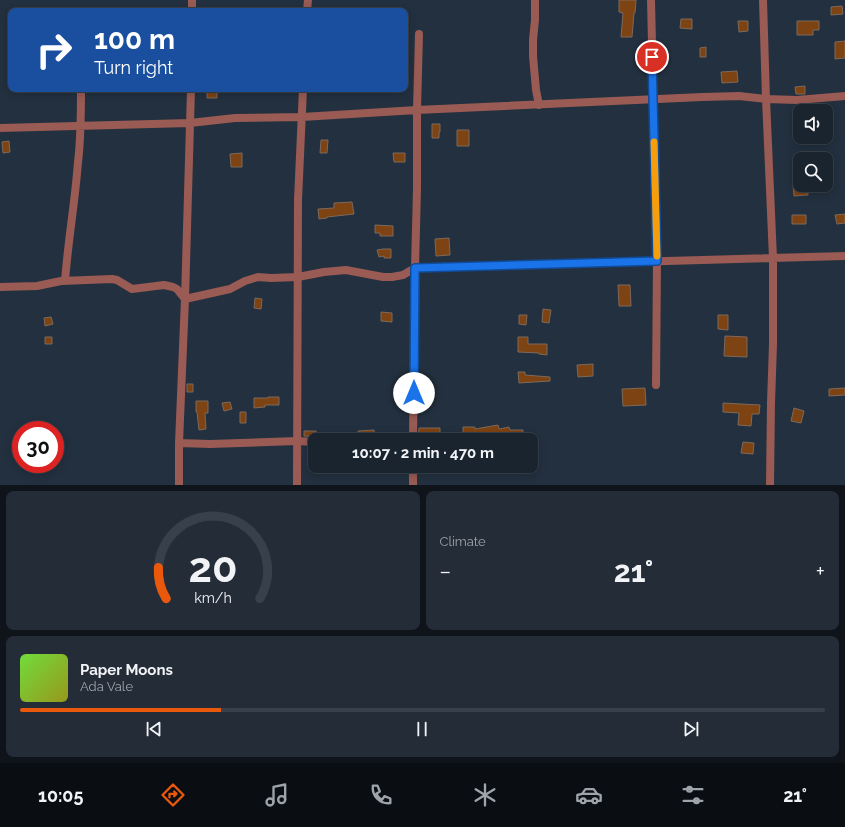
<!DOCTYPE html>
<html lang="en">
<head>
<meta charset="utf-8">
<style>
	body { margin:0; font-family:Raleway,sans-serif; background:#232c37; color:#f1f3f6; height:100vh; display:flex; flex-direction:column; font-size:15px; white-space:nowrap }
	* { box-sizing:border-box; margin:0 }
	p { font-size:13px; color:#9fa4aa }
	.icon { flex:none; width:22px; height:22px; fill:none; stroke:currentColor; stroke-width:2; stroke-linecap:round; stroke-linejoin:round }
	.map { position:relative; height:485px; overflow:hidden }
	.panel { display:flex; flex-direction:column; gap:6px; padding:6px; background:#0e141a; flex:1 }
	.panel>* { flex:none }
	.banner { position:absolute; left:8px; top:8px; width:400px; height:84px; border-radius:8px; box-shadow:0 2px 10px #0003,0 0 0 1px #38414b; background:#1a4fa0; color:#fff; overflow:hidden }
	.controls { position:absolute; left:793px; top:104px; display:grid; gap:8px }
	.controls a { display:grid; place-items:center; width:40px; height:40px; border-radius:8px; background:#1a242f; box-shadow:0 2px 10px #0003,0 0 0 1px #38414b; font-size:20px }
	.speed { position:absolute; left:12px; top:421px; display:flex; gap:8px; font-size:20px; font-weight:700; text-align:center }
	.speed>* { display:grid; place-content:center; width:52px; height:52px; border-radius:50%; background:#1a242f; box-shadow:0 2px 10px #0003,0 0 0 1px #38414b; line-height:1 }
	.speed .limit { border:6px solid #d22; background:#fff; color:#111 }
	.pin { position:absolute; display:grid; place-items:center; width:34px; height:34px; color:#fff; margin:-17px; border:2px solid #fff; border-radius:50%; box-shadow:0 1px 4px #0007 }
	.me { position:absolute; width:44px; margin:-22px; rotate:0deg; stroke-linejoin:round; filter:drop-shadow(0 0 3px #0008) }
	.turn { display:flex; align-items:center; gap:14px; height:84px; padding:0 20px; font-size:18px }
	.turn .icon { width:52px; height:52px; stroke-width:2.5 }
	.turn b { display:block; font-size:28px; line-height:34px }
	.big { font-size:30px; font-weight:700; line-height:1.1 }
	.panel .card { flex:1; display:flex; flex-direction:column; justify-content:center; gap:6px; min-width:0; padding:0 14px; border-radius:8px; background:#232c37 }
	.panel .dial { align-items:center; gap:0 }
	.dial svg { height:104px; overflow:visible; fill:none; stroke:#38414b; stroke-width:7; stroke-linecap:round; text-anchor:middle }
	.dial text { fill:#f1f3f6; stroke:none }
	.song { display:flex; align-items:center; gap:12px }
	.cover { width:48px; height:48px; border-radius:6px; background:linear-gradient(135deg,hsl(100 70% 55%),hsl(60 70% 35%)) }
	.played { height:4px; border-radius:2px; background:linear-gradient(90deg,#ea580c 25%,#38414b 25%) }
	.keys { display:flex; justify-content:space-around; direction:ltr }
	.heat { display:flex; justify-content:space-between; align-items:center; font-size:22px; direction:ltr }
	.panel .tiles { flex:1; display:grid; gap:6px; grid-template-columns:1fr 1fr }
	.card:last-child { grid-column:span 2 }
	.trip { position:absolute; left:308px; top:433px; width:230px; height:40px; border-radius:8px; background:#1a242f; box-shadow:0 2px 10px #0003,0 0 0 1px #38414b; font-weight:700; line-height:40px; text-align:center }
	.tabs { display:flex; height:64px; justify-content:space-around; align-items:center; background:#0a0e13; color:#9fa4aa }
	.tabs .icon { width:28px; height:28px }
	.tabs .current { color:#ea580c }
	.tabs b { font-size:18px; color:#f1f3f6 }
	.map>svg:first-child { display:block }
</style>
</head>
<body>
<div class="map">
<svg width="845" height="485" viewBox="0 0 845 485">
	<rect width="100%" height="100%" fill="#23303f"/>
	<path fill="#7e4312" stroke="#7d695c" d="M619,0H636L635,13H634L632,37H621L623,13L619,12Z
		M842,6L843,14L831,15V7Z
		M681,19H692V29L680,28Z
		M738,21H748V31L739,32Z
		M797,21H819V30H813V35H797Z
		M845,41V58L835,59V42Z
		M706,47V57H700V48Z
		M737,71L738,82L722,83L721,72Z
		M805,86V94H796L795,87Z
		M207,89H217V98H207Z
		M432,124H440V132H439V138H432Z
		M457,130H469V146H457Z
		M321,140H328L327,153H320Z
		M9,141L10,152L3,153L2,142Z
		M242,153V167H231L230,154Z
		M393,153H405V162H394Z
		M800,184L807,185L808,195L794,196L793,185Z
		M352,202L354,214L327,217V218L319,219L318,209L334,208V203Z
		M845,214V223L837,224L835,215Z
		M792,215H806V224H792Z
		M375,225L393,226V236H380V233H375Z
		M449,238L450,255L436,256L435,239Z
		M383,249H391V258H384V256L379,257L377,250Z
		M618,285H630L631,306H619Z
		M255,298L262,299L261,309L254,308Z
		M543,309L551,310L549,323L542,322Z
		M381,312L392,313V322L381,321Z
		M519,315H527L526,325L519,324Z
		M718,315H728V330L718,329Z
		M51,317L53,324L45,326L44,318Z
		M725,336L747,337V357L724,356Z
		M45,337H52V344H45Z
		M518,337H528V344H547V355L539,354V353L518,352Z
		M593,364V376L578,377L577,365Z
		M518,372H525V375L550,377V381L519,383Z
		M187,384H193V392H187Z
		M645,388L646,405L623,406L622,389Z
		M845,388V395L829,396V389Z
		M268,397H279V405H265V407L254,408V398H268Z
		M196,401H208V413H205L206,429L199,430L197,412H196Z
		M230,402L232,409L224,411L222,403Z
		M723,403L760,405L759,414H752L751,426L738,425L739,413L723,412Z
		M794,408L804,411L801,423L791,421Z
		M240,412H246V423H240Z
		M498,425L499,429L509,427L510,430H523V440H517V438L501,440V437L481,440V438L463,439V427H475V429Z
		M419,428H440V438H427V439L418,440Z
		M374,430L375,436L359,437L358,431Z
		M304,431H316L317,437L304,436Z
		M743,442L754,443L753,454L741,453Z"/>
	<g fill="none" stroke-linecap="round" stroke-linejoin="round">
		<path stroke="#995b53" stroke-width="8" d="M535,0V20L533,40V56L536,90L539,105
			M651,0L657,261L656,385
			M763,0L766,99L773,258V344L771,403L770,485
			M192,11V0
			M307,11L308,0
			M0,128L190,123L235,118L302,117L417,110L702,97L739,96L766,99L797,100L845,96
			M65,281C68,241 75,202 78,162C81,138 81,113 81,89
			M0,287L37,286L61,281L112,279L117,280L132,289L164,285L173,287L177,289L185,299L230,289L245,281L258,277L271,278L298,277L324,272L346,270L383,277H392L403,275L415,268L845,256
			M398,440H413
			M413,440L415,268L417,189V110L419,34
			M179,443L210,444L297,441L315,442
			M179,485V443L185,299L191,89
			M297,485L298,200L303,89
			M413,485V466"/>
	</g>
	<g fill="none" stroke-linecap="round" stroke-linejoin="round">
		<g stroke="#114b97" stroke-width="10">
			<path id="route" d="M414,393L415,268L657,261L652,57"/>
		</g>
		<use href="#route" stroke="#1a73e8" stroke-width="7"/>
		<path stroke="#f59e0b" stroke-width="7" d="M654,142L657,256"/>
	</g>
</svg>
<div class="controls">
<a><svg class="icon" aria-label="sound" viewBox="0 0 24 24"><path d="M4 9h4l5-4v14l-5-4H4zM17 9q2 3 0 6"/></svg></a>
<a><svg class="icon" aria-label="search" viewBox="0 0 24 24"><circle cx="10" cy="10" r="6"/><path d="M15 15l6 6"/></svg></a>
</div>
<div class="speed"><div class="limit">30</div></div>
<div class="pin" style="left:652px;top:57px;background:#d93025"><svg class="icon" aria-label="arrive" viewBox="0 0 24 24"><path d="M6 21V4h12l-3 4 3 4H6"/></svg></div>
<svg class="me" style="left:414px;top:393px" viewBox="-20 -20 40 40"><circle r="19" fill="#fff"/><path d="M0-13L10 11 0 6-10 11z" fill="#1a73e8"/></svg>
<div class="trip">10:07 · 2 min · 470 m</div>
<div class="banner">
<div class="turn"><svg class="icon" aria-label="right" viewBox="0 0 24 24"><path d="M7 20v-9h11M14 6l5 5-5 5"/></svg><div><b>100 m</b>Turn right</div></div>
</div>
</div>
<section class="panel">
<div class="tiles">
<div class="card dial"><svg viewBox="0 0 100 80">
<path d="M14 69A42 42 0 1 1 86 69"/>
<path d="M14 69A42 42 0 0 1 8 45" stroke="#ea580c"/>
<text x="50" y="56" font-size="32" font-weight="700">20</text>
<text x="50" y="72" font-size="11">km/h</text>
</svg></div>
<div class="card"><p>Climate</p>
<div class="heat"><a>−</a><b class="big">21°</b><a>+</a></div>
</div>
<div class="card">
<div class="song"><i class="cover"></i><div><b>Paper Moons</b><p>Ada Vale</p></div></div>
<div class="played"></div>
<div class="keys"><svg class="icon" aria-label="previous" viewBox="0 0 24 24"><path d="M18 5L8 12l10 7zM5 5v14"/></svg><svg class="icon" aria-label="pause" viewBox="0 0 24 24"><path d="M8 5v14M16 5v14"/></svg><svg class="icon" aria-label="next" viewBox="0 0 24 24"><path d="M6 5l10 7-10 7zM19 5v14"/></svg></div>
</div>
</div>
</section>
<nav class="tabs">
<b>10:05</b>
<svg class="icon current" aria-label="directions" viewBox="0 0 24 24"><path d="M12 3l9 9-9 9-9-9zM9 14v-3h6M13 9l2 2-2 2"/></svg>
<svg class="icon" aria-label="music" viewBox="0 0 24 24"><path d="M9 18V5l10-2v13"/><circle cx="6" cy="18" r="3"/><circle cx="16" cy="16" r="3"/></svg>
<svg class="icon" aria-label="phone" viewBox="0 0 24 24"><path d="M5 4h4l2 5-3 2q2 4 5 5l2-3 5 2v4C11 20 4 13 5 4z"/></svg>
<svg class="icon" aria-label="climate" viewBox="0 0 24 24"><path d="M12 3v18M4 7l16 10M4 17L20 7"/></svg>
<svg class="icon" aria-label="car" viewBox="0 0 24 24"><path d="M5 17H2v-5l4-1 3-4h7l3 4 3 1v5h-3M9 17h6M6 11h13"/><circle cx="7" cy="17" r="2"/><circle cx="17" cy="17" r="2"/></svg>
<svg class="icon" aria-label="filters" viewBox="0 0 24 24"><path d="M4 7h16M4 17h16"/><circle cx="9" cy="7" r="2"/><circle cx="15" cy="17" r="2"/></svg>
<b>21°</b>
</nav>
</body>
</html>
